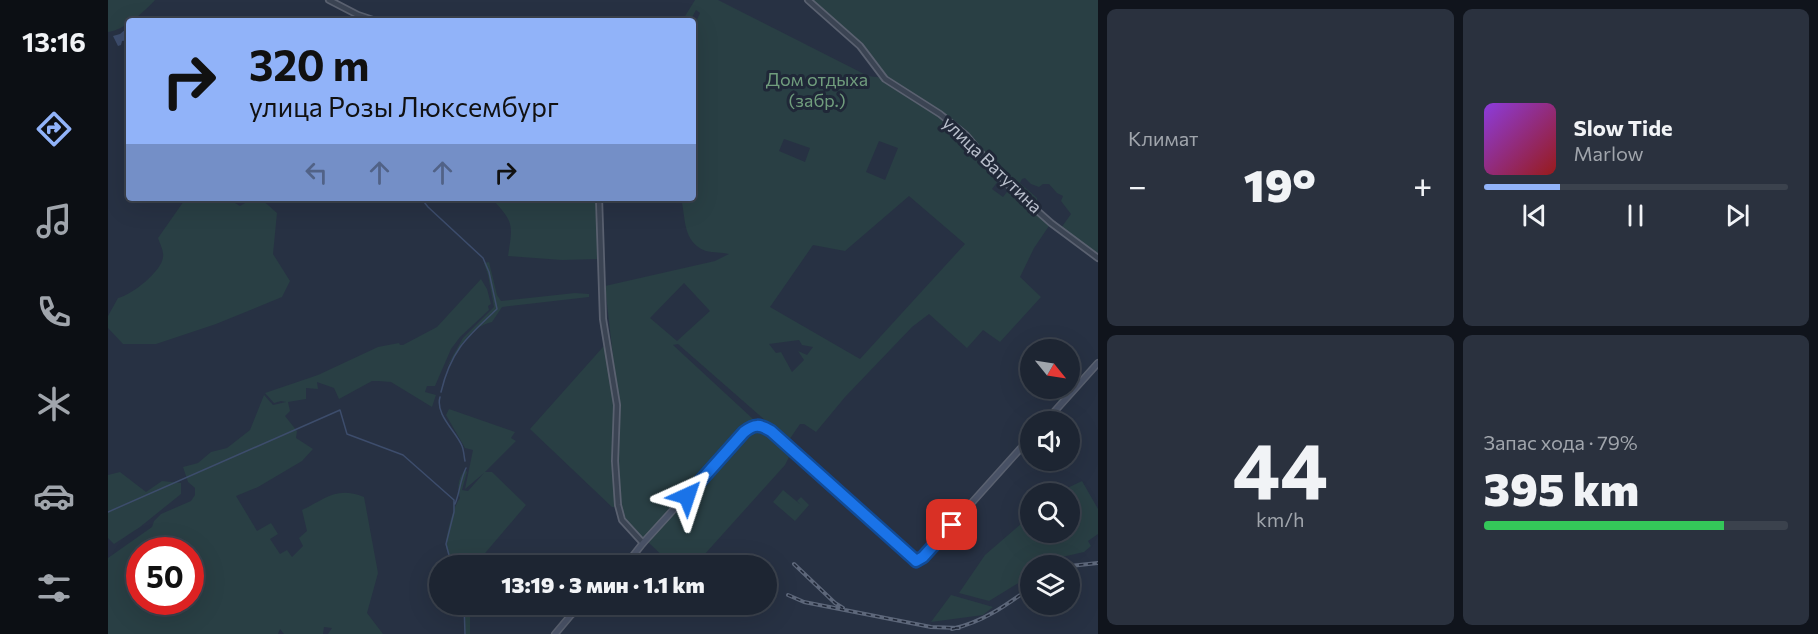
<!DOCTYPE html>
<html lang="ru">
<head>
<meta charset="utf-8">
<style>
	body { margin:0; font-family:Commissioner,sans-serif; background:#2a313e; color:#f1f3f6; height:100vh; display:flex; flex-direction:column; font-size:22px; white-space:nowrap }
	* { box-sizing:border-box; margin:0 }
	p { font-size:20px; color:#a0a5ac }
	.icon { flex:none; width:33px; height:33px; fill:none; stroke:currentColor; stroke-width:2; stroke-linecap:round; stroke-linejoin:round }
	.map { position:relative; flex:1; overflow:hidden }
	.sheet { display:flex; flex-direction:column; gap:9px; padding:9px; background:#10141c; width:720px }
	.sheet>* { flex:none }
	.hud { position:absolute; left:18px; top:18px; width:570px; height:183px; border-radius:6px; box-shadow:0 6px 24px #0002,0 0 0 2px #3b424d; background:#91b3f9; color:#111; overflow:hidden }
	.needle { width:39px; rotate:120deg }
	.buttons { position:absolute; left:912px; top:339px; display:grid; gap:12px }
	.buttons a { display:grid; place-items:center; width:60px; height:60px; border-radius:50%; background:#1d2532; box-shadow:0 6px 24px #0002,0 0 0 2px #3b424d; font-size:30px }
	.speed { position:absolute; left:18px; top:537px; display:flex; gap:12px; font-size:30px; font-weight:700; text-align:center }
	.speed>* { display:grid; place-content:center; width:78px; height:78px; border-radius:50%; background:#1d2532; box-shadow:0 6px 24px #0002,0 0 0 2px #3b424d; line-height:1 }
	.speed .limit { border:9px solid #d22; background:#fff; color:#111 }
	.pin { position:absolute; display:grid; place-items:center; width:51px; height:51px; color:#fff; margin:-26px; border-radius:12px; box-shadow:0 3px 9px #0006 }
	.me { position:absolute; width:66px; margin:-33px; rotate:42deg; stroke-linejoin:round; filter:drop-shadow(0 0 4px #0008) }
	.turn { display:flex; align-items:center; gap:21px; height:126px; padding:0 24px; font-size:27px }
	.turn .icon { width:78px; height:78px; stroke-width:2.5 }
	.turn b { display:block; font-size:42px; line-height:51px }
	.lanes { display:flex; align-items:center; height:57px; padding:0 24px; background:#0003; justify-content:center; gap:30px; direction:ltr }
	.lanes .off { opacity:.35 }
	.big { font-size:45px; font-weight:800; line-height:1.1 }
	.sheet .card { flex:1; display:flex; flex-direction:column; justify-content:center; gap:9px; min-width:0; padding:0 21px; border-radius:9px; background:#2a313e }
	.sheet .dial { align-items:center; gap:0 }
	.dial b { font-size:78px; line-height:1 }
	.song { display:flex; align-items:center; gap:18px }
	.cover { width:72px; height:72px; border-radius:9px; background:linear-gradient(135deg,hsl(270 70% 55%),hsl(0 70% 35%)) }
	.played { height:6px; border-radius:3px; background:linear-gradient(90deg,#91b3f9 25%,#3b424d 25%) }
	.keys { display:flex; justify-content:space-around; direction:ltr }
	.heat { display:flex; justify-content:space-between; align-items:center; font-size:33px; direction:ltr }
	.charge { height:9px; border-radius:4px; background:linear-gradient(90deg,#34c759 79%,#3b424d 0) }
	.sheet .tiles { flex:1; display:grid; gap:9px; grid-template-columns:repeat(2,1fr) }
	.trip { position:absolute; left:321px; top:555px; width:348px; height:60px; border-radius:30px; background:#1d2532; box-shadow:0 6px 24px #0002,0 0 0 2px #3b424d; font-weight:800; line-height:60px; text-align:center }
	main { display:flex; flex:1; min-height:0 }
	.tab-bar { display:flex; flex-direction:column; width:108px; justify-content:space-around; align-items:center; background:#0c0f14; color:#a0a5ac }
	.tab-bar .icon { width:42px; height:42px }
	.tab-bar .selected { color:#91b3f9 }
	.tab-bar b { font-size:27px; color:#f1f3f6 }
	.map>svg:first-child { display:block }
</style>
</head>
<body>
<main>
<nav class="tab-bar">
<b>13:16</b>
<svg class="icon selected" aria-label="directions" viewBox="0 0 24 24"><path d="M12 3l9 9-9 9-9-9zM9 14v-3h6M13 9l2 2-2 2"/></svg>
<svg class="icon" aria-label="music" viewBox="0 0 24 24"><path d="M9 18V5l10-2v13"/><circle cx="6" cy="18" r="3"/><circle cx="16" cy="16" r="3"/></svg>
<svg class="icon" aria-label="phone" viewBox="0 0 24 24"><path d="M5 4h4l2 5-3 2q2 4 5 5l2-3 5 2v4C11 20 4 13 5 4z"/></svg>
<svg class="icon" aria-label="climate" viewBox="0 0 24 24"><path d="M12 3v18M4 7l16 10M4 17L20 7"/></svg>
<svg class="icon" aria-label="car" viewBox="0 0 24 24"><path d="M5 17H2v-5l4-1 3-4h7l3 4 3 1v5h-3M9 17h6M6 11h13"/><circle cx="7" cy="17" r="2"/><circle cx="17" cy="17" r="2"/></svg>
<svg class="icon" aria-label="filters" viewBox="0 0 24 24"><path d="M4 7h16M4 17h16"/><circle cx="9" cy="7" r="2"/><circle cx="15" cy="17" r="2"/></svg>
</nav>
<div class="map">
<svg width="990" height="634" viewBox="0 0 990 634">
	<rect width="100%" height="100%" fill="#273143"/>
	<path fill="#293f44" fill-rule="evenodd" d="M0,0H47C37,11 15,31 0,32Z
		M587,0H610L760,76L776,78L760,56L700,0H990V255L953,228L963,214L953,201L955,196L949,193L941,184H935L931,187L923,184L917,178L914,179L912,183L929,198V201L927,204L919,199L943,223L926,248L912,277L933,297L892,342L875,330L859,348L821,314L804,327L737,397L708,432L696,424H692L679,443L683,447L682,455L677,465L587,565H564L540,542V538L610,465L637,434L647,426H657L658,421L570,344L565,345L645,419V423L633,430L535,540L518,524L514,514L509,462L512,419L497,286L607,261L621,254C614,252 605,253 598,251C574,242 578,218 573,198H585V28L592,13L588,10L582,21H574ZM676,139L702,148L697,162L671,151ZM771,141L790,148L777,180L758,172ZM875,157L903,187L895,197L884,189L890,181ZM801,196L857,244L752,359L662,307L705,245L737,251ZM576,283L602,311L569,341L542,318ZM691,340L694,345L705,347L699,355L690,351L696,360L684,372L673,352L668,353L661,344Z
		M78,198H119L132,206C152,194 153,199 169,213L165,254L182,281L174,297L108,324L48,344H15L0,328V316L10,298C24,295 54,271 55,257C56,251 52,244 50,238Z
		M383,198H489L491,259L454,260L400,256C405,224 406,222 383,198Z
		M381,262L389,295L393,301L467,293L481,294V297L394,307L384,322C359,328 352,349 338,368L355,338L386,307L380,275L376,263Z
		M373,279L379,289L383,304L380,306L381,310L352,337L343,349L327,386H319L317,392L328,395L324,407L283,382L270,381H264L231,399L226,388L209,382L210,389L198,388V399L180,402L182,411L177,416L189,431L188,438L205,449L194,461L150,487L128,496L149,531L163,523L170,534L162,539L172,554L179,550L184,557L195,546L191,538L199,531L194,510C218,499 228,486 256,497L270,573L259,613L275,634H220L224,628L216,627L215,634H176L172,629L170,634H0V558L44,527L46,521L53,514L83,501L87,495V488L80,482L75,467L90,463L103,452L119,448L142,430L156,395L165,405L178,402L173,401L166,403L157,393L210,375L270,347L291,343L292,345H295L329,327ZM32,550H82V602H32Z
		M498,346L507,405L505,448L509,507H504L422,429L495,347Z
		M962,380L967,385L952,402L938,389L962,388Z
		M341,409L407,432L403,438L408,441L377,472H384L418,505L367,565H344C342,559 339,553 338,546C338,534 345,507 352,498C349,488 350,478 357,470L359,472L354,490L360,491L376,473L357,489L365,450L357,448L338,415Z
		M12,472L38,492L54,481L73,483V494L32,527L6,544L0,538V475Z
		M974,481L990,509V534L980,541L983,546L976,552L954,557L937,565L922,566V576L881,601L851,593L877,555L922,516V532H962V494L949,493Z
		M675,490L693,505L689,501L693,497L701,505L687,521L665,502Z
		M843,595L885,607L875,615L823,622Z
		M356,605H362V634H357Z"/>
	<path fill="#3d4d6c" d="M18,29L21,40L14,41L13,45L10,46L5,36L12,34Z"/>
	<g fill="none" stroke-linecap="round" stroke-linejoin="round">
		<path stroke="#3d4d6c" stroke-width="1.5" d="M313,198L320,207L375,258L381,272L389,309C359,337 343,350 333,392
			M332,397C327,415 348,431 354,446C356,451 356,457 357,461
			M347,504C352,492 352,480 358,468
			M0,512L232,410L239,434L295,455L346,500V512L338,544L344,566
			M356,604L357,634"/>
		<g stroke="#5a6170" stroke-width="8">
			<path id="tertiary" d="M221,0L250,15L268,21
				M700,0L752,46L777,79L832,114L858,135L898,183L943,223L990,258
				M491,198L495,319L509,405L507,461L510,505L514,520L535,543"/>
		</g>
		<g stroke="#5a6170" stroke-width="8">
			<path id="secondary" d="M937,422L990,363
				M517,566L535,543L636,432L646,425L655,426L663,431L808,561L815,557L922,438
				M447,634L463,615L476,604"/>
		</g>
		<use href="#tertiary" stroke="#3b4453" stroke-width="4.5"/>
		<use href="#secondary" stroke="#495266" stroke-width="5"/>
		<g stroke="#5d677a" stroke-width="4">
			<path id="rail" d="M686,564L727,603L735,608
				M962,566L990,563
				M680,595L696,602L823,627L851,628
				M844,629C875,622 897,606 922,588"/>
		</g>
		<use href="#rail" stroke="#202838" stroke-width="1.5" stroke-dasharray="4.5" stroke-linecap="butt"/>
	</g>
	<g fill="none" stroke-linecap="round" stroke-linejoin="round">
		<g stroke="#114b97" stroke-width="15">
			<path id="route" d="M579,496L636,432C646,424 652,424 663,431L806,559L808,561L815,557L844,525"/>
		</g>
		<use href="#route" stroke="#1a73e8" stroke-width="10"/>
	</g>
	<g text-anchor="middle" stroke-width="6" stroke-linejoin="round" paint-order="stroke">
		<g font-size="18" fill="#709d7d" stroke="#202838">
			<text x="709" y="86">Дом отдыха<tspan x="709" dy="21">(забр.)</tspan></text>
		</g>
		<g font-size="18" fill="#b9bfcc" stroke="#202838">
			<text transform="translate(884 165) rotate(44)" y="6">улица Ватутина</text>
		</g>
	</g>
</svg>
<div class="buttons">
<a><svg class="needle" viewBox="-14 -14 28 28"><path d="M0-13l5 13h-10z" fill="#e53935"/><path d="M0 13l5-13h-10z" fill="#a0a5ac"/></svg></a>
<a><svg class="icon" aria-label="sound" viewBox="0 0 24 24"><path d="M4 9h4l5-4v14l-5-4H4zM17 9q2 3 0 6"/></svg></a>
<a><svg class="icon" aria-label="search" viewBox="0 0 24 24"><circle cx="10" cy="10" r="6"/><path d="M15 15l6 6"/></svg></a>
<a><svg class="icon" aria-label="layers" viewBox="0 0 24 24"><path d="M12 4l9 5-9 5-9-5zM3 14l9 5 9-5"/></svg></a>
</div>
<div class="speed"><div class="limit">50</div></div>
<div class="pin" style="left:844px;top:525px;background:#d93025"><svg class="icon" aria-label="arrive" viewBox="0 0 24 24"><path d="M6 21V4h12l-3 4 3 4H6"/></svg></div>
<svg class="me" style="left:579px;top:496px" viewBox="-20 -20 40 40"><path d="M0-17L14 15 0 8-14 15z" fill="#1a73e8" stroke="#fff" stroke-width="4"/></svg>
<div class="trip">13:19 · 3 мин · 1.1 km</div>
<div class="hud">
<div class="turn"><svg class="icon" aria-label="right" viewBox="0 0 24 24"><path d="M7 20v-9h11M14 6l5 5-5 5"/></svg><div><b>320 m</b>улица Розы Люксембург</div></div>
<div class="lanes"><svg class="icon off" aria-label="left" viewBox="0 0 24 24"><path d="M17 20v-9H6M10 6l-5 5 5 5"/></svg><svg class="icon off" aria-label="ahead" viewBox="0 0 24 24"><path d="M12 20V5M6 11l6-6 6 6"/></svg><svg class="icon off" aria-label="ahead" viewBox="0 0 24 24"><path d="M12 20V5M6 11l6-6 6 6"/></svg><svg class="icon" aria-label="right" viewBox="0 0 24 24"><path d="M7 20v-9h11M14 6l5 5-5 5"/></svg></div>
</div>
</div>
<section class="sheet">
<div class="tiles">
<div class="card"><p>Климат</p>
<div class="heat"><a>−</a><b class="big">19°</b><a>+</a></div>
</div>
<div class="card">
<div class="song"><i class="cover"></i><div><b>Slow Tide</b><p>Marlow</p></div></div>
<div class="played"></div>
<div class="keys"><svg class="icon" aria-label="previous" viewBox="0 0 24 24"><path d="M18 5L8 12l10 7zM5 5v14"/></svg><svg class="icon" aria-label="pause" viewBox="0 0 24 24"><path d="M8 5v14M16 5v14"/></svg><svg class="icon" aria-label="next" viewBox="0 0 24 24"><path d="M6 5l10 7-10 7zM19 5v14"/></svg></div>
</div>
<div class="card dial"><b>44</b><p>km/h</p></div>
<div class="card"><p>Запас хода · 79%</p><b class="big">395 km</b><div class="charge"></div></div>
</div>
</section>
</main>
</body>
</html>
